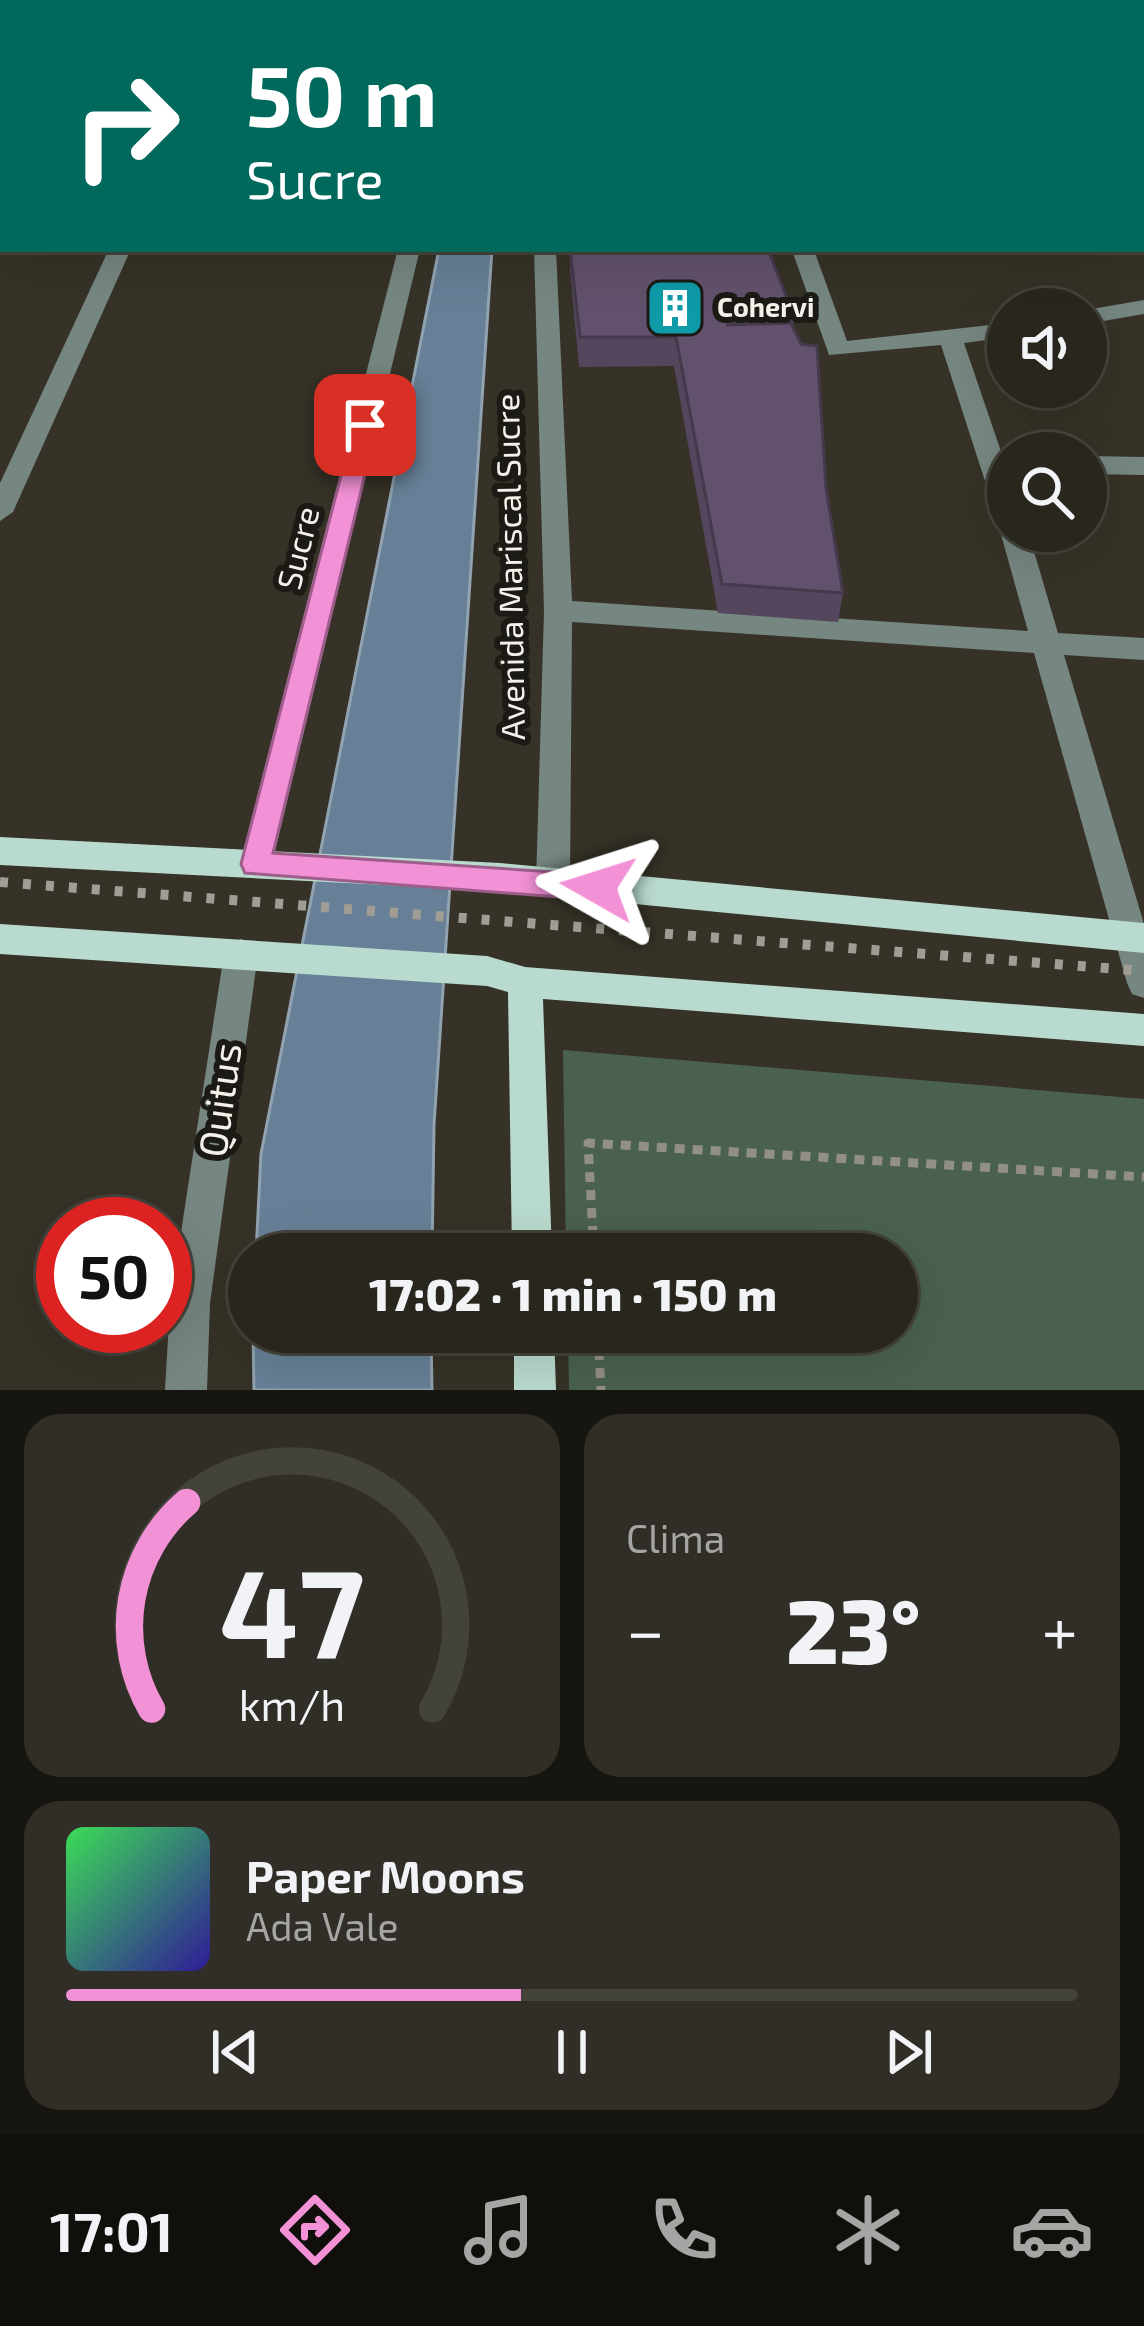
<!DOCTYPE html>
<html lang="es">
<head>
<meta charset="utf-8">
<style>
	body { margin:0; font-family:"Exo 2",sans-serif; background:#302e26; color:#f1f3f6; height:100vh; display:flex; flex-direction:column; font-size:45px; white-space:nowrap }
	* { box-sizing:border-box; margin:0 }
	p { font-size:39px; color:#a5a5a4 }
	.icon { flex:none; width:66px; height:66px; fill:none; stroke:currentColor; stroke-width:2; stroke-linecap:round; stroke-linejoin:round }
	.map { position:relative; height:1390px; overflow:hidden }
	.sheet { display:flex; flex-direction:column; gap:24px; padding:24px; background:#161510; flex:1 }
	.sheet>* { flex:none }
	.hud { position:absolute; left:0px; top:0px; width:1146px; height:252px; box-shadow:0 12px 48px #0002,0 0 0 3px #44433b; background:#00695c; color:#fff; overflow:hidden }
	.tools { position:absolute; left:987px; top:288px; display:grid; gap:24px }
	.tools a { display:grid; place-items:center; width:120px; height:120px; border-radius:50%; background:#28261d; box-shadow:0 12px 48px #0002,0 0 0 3px #44433b; font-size:60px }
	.speed { position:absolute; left:36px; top:1197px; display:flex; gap:24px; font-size:60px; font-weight:700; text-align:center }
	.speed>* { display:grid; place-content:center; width:156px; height:156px; border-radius:50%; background:#28261d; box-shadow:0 12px 48px #0002,0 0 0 3px #44433b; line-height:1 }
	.speed .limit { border:18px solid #d22; background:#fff; color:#111 }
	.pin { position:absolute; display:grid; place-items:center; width:102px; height:102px; color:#fff; margin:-51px; border-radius:24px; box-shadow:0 6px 18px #0006 }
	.me { position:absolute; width:132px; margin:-66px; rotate:276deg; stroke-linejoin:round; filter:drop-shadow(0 0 9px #0008) }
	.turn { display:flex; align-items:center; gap:42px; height:252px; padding:0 48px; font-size:54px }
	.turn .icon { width:156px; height:156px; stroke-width:2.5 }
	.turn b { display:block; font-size:84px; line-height:102px }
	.big { font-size:90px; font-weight:800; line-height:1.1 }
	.sheet .tile { flex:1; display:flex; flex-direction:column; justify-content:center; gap:18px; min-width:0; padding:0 42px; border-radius:36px; background:#302e26 }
	.sheet .dial { align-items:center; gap:0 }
	.dial svg { height:312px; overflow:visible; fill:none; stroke:#44433b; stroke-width:7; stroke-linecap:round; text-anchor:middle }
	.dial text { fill:#f1f3f6; stroke:none }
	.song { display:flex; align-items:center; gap:36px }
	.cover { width:144px; height:144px; border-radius:18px; background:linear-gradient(135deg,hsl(130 70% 55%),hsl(250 70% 35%)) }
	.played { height:12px; border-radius:6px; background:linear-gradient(90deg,#f391d6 45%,#44433b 45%) }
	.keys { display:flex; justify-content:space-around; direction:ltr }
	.heat { display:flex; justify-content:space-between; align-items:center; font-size:66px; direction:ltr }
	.sheet .tiles { flex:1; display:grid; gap:24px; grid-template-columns:1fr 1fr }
	.tile:last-child { grid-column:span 2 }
	.trip { position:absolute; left:228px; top:1233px; width:690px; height:120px; border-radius:60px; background:#28261d; box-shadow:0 12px 48px #0002,0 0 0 3px #44433b; font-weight:800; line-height:120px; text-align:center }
	.tabs { display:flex; height:192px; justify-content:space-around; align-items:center; background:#100f0c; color:#a5a5a4 }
	.tabs .icon { width:84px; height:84px }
	.tabs .on { color:#f391d6 }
	.tabs b { font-size:54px; color:#f1f3f6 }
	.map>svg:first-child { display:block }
</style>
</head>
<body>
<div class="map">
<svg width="1144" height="1390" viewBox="0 0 1144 1390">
	<rect width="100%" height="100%" fill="#363227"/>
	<path fill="#4a6150" d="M563,1050L1144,1099V1390H569L568,1332H897V1254H566Z"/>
	<path fill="#678097" stroke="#91a2b0" stroke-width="3" d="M439,249H492L434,1125L432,1254H256L261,1154Z
		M253,1332H431L432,1390H254Z"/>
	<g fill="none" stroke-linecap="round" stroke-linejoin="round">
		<path stroke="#928f86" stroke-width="6" stroke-dasharray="6 4.5" stroke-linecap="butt" d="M242,0L249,3
			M19,3L32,0"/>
		<path stroke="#928f86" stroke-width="9" stroke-dasharray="10 8" stroke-linecap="butt" d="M594,1254L588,1143L1144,1177
			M598,1332L601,1390"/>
		<path fill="#768680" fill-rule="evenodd" d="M546,0H571L573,3H548Z
			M755,0H778L780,3H757Z
			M0,44H3V56H0Z
			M109,249H131L13,512L0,521V483Z
			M398,249H420L272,864L268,874L256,878L244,874L240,864Z
			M534,249H556L572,601L1028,631L1000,531L1008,523V531H1028L1058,633L1144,638V660L1064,655L1144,924V998L1132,994L1127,983L1034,653L572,622L570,883L565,893L553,897L541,893L536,883L544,611Z
			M795,249L815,253L847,341L1008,323V337L964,343L1008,472V521L995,512L941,345L829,355L793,253Z
			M1144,300V314L1086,324V310Z
			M1086,456L1144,457V475L1086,474Z
			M241,939L253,943L258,954L210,1303L207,1390H165L170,1303L224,954L229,943Z"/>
		<path fill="#b9dace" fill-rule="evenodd" d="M1001,0H1021L1023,3H1003Z
			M1029,0H1047V3H1029Z
			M1143,148H1144V161H1143Z
			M0,837L500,863L1144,923V953L500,891L0,865Z
			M0,924L487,956L525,967L1144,1014V1046L543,999L552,1254H512L508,992L487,986L0,954Z
			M514,1332H554L556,1390H514Z"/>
		<path stroke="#a09d94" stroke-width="10" stroke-dasharray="8 15" stroke-linecap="butt" d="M0,882L1144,971"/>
	</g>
	<path fill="#54465d" d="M619,0H742L750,3H619Z
		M570,249L794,317L793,326L826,488L843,593L838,622L718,613L674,366L579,367L570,270Z"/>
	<path fill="#62516c" stroke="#45394c" stroke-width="3" d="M635,0H742L750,3H652Z
		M570,249H768L794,317L726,325L791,323L801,344L817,346L826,488L843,593L722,584L676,337H580Z"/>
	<path fill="#f391d6" stroke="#9e5e8b" stroke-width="3" d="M365,417L377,425L273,853L598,875L613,887L609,896L598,900L245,873L241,864L354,425Z"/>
	<defs>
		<g id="building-square" transform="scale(3)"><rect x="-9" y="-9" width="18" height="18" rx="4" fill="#0f9aa8" stroke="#1c1a15"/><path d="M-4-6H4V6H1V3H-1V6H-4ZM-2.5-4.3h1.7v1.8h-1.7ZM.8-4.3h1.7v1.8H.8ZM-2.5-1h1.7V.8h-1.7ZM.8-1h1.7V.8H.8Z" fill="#fff"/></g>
	</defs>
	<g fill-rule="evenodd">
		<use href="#building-square" x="675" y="308"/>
	</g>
	<g text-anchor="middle" stroke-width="12" stroke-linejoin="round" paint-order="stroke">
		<g font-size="27" font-weight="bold" fill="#f4f1ea" stroke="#1c1a15" text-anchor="start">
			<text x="717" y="317">Cohervi</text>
		</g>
		<g font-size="33" fill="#f4f1ea" stroke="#1c1a15">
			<text transform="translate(298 548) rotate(-76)" y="12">Sucre</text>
			<text transform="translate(510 567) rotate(-91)" y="12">Avenida Mariscal Sucre</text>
		</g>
		<g font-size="39" fill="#f4f1ea" stroke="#1c1a15">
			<text transform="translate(220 1100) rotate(-82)" y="14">Quitus</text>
		</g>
	</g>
</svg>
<div class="tools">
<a><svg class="icon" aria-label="sound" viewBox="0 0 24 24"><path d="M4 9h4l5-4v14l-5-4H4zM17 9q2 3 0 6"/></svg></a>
<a><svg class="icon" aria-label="search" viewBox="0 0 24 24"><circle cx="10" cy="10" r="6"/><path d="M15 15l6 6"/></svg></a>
</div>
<div class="speed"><div class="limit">50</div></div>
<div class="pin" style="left:365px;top:425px;background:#d93025"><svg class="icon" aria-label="arrive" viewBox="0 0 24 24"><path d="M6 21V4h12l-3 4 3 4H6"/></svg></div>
<svg class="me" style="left:598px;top:887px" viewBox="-20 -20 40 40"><path d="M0-17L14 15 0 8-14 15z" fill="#f391d6" stroke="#fff" stroke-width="4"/></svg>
<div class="trip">17:02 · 1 min · 150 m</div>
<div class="hud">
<div class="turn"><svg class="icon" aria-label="right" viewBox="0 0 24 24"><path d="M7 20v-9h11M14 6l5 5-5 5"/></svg><div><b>50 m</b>Sucre</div></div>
</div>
</div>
<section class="sheet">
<div class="tiles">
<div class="tile dial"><svg viewBox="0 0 100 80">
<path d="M14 69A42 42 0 1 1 86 69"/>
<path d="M14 69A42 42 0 0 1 23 16" stroke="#f391d6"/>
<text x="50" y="56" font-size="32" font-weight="700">47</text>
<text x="50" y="72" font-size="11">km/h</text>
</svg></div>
<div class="tile"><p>Clima</p>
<div class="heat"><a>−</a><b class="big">23°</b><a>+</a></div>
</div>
<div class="tile">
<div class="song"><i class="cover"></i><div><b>Paper Moons</b><p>Ada Vale</p></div></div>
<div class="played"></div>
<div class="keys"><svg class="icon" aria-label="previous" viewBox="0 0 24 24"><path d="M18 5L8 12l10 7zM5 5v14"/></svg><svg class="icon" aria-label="pause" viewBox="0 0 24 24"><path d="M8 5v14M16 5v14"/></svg><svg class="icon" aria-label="next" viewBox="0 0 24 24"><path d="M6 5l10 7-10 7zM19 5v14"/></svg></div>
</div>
</div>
</section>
<nav class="tabs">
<b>17:01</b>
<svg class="icon on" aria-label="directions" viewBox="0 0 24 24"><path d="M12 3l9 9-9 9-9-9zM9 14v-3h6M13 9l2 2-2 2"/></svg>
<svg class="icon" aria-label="music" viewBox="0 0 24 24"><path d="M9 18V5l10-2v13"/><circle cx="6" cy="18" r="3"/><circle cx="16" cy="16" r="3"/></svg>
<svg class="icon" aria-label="phone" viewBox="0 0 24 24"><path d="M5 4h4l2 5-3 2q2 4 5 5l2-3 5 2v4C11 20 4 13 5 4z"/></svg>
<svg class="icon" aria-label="climate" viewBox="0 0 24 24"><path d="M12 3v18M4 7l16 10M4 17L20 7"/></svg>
<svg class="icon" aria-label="car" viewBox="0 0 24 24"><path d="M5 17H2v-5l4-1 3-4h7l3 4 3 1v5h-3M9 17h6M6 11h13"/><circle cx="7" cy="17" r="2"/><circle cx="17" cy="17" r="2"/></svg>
</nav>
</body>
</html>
